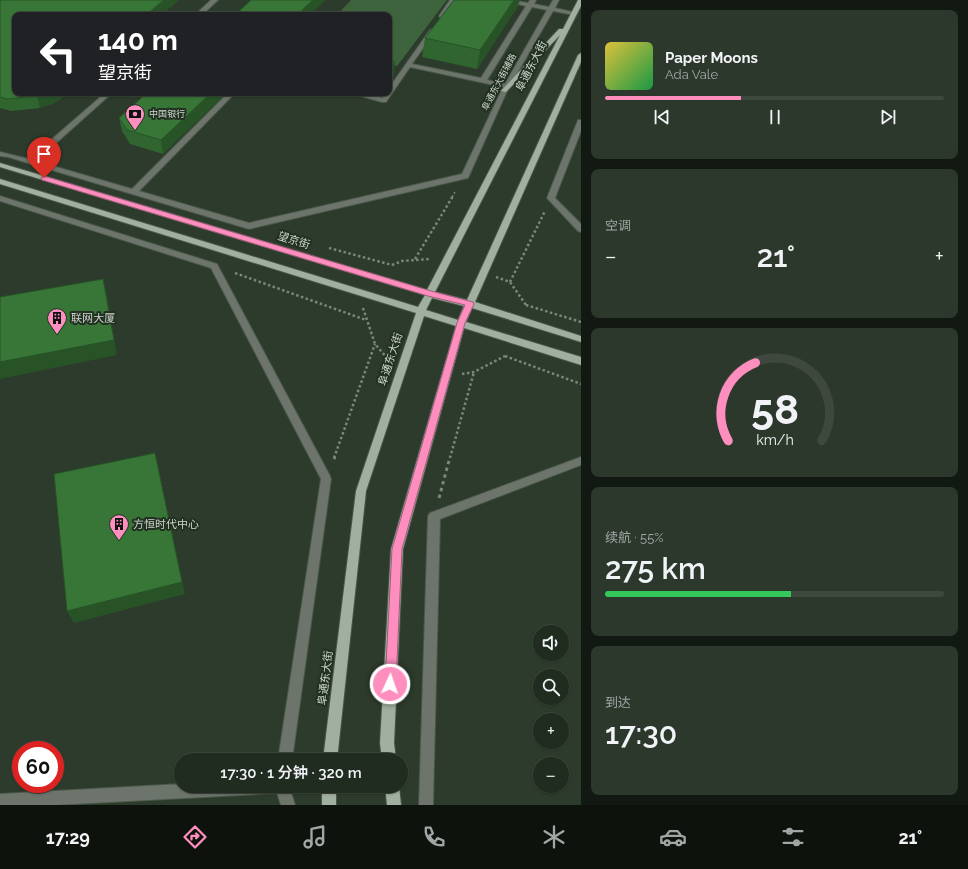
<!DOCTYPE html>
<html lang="zh">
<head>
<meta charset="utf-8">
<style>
	body { margin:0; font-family:Raleway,"Noto Sans SC",sans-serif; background:#2d382d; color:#f1f3f6; height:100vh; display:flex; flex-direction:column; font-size:15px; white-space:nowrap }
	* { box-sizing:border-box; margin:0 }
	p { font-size:13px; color:#a2a7a5 }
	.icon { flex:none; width:22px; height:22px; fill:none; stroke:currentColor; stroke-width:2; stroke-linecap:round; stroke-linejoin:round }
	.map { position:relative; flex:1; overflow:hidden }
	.side { display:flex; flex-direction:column; gap:10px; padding:10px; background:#121812; width:387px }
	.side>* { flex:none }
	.banner { position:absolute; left:12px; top:12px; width:380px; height:84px; border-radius:8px; box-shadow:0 1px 3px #0004,0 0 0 1px #3e483e; background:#202124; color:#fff; overflow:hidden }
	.fabs { position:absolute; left:533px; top:625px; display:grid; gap:8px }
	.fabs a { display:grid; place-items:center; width:36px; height:36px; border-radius:50%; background:#212c20; box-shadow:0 1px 3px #0004,0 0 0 1px #3e483e; font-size:20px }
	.speed { position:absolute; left:12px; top:741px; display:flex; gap:8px; font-size:20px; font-weight:700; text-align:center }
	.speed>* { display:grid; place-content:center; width:52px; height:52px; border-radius:50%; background:#212c20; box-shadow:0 1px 3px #0004,0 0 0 1px #3e483e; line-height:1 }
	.speed .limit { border:6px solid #d22; background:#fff; color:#111 }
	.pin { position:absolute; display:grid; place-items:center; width:34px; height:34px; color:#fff; margin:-41px -17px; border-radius:50% 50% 50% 0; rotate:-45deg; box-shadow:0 0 4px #0007 }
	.pin .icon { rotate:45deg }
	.me { position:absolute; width:44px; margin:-22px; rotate:3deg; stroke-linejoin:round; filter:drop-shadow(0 0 3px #0008) }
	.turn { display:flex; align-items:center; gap:14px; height:84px; padding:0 20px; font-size:18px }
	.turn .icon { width:52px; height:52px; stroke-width:2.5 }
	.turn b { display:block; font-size:28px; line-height:34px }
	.big { font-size:30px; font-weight:600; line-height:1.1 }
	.side .card { flex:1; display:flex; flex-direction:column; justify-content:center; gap:6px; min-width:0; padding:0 14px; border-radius:8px; background:#2d382d }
	.side .dial { align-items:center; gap:0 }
	.dial svg { height:104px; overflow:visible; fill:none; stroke:#3e483e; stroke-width:7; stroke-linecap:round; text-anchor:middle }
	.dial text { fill:#f1f3f6; stroke:none }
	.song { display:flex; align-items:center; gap:12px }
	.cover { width:48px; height:48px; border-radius:6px; background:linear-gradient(135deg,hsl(50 70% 55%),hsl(140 70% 35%)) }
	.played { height:4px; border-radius:2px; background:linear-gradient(90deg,#fd8ebe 40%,#3e483e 40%) }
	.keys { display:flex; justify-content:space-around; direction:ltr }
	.heat { display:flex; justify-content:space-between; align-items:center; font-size:22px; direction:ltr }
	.charge { height:6px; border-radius:3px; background:linear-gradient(90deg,#34c759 55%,#3e483e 0) }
	.trip { position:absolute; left:174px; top:753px; width:234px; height:40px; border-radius:20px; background:#212c20; box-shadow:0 1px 3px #0004,0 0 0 1px #3e483e; font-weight:600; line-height:40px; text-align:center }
	.tab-bar { display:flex; height:64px; justify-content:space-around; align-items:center; background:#0d120d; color:#a2a7a5 }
	.tab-bar .icon { width:28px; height:28px }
	.tab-bar .selected { color:#fd8ebe }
	.tab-bar b { font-size:18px; color:#f1f3f6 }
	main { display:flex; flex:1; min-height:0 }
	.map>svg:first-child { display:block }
</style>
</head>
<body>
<main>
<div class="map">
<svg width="581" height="805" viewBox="0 0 581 805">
	<rect width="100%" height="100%" fill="#2c3b2b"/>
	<path fill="#3d643c" d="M351,0H447L397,66L389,64V15H337Z"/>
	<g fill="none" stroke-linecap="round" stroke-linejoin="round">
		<g stroke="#495748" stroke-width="2">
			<path id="minor" d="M211,0H218L202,15H195Z
				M450,0H456L444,17H440L439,16Z
				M499,0H512L528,3L530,0H536L534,4L549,7L553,0H559L555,8L577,13L574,15L553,11L507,91L468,178L249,229L8,157L0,156V152L29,159L105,93H112L36,161L132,189L228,93H235L139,191L249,223L462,174L503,87L410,67L386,102H382L350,93H361L382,98L386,93H389V88L430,30L432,29L435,31L412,64L481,78L526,6ZM532,7L547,10L505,84L487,80Z
				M578,120H581V131L555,198L581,224V232L578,231L547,198Z
				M0,196L217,264L330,476L331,479L292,760H278L321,479L211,268L0,201Z
				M581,457V465L440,519L433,805H419L428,516L430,513Z
				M181,784V786H289L295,805H281L277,793L56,805H0V794Z"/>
		</g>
		<g stroke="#495748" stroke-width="2">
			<path id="major" d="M578,0H581V6L435,292L467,300L578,55L581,53V62L475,302L581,336V342L472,308L466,322L581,357V365L464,328L403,549L394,743L396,760H382L380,743L391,549L456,326L424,316L366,491L337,760H323L356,491L416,313L0,184V179L418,307L425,295L0,167V163L427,290L560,35L506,92L501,91L559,29H563ZM432,298L464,306L458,320L426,310Z
				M322,786H336V805H322Z
				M385,786H399L401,805H387Z"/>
		</g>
		<path stroke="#7b877a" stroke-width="1.5" stroke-dasharray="2 2" stroke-linecap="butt" d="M452,197L455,192"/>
		<path stroke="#7b877a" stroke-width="2.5" stroke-dasharray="2.5 2.5" stroke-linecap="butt" d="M329,248L392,265
			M415,259L453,196
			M392,265L402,261L429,259
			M235,273L366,320
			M496,277L510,282L526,305
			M510,282L545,211
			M526,305L581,322
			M363,308L375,344L387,358
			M505,356L581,384
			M462,374L474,372L505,356
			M334,458L375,344
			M450,458L474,372"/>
		<path stroke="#7b877a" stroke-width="3" stroke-dasharray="3.5 3.5" stroke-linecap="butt" d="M334,459L335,457
			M439,498L450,457"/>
		<use href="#minor" fill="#6c746c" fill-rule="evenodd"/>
		<use href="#major" fill="#a0af9f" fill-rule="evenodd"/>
	</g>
	<path fill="#306530" d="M0,0H179L161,15H15V93H69L54,103L40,108L11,111L0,108Z
		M518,6L477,69L422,57L425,38Z
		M147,93H226L163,154L130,144L122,131L119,118Z
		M370,93H381L379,95Z"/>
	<path fill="#275327" d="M164,0H179L161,15H146Z
		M313,0H326L310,15H297Z
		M514,0H520L518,6L477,69L480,50Z
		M395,62L394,76L389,82V70Z
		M46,93H69L54,103L40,108L37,96Z
		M211,93H226L163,154L161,140Z
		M103,279L107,295L117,355L0,379V362Z
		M158,467L185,594L74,623L67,611Z"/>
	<path fill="#387638" stroke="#275327" d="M0,0H164L146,15H15V93H46L37,96L7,99L0,97Z
		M251,0H313L297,15H235Z
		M454,0H514L480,50L425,38Z
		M389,61L395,62L389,70Z
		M147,93H211L161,140L127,130L119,118Z
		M103,279L114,340L0,362V297Z
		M155,453L182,582L67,611L54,474Z"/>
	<path fill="#fd8ebe" stroke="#a45c7c" d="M44,176L431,291L473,302L474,304L465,323L402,549L396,684L395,688L390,689L386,688L385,684L392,549L457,323L465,305L428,296L42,180L41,178Z"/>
	<defs>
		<g id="bank-pin" transform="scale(1)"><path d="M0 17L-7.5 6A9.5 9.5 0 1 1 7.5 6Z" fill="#fd8ebe" stroke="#223122"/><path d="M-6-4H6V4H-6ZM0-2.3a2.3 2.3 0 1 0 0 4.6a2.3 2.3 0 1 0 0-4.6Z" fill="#111"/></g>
		<g id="building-pin" transform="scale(1)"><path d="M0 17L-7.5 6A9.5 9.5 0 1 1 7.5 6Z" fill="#fd8ebe" stroke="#223122"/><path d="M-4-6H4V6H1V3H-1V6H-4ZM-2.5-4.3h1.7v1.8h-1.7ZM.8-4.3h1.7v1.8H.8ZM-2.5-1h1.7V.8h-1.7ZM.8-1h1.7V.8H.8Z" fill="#111"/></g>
	</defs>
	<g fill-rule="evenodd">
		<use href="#bank-pin" x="135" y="114"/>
		<use href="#building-pin" x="57" y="318"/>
		<use href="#building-pin" x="119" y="524"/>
	</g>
	<g text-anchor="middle" stroke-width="4" stroke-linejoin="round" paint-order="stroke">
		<g font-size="9" fill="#cdd6cc" stroke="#223122">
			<text transform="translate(499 82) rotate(-62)" y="3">阜通东大街辅路</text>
		</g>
		<g font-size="9" fill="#cdd6cc" stroke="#223122" text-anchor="start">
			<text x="149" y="117">中国银行</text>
		</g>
		<g font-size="11" fill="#cdd6cc" stroke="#223122">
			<text transform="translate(531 66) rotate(-63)" y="4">阜通东大街</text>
			<text transform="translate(294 240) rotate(17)" y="4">望京街</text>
			<text transform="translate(390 359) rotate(-72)" y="4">阜通东大街</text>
			<text transform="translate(325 678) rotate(-83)" y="4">阜通东大街</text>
		</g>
		<g font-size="11" fill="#cdd6cc" stroke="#223122" text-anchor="start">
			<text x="71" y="322">联网大厦</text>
			<text x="133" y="528">方恒时代中心</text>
		</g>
	</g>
</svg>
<div class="fabs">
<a><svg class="icon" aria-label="sound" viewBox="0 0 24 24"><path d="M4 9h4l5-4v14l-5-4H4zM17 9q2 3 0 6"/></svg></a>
<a><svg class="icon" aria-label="search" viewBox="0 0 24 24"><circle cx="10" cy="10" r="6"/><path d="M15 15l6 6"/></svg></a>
<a>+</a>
<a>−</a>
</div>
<div class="speed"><div class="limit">60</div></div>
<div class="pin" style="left:44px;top:178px;background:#d93025"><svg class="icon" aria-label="arrive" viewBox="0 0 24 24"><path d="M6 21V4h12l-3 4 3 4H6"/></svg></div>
<svg class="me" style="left:390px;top:684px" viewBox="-20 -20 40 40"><circle r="17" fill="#fd8ebe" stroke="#fff" stroke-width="3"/><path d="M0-11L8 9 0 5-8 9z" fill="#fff"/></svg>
<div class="trip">17:30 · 1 分钟 · 320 m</div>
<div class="banner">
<div class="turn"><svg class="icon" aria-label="left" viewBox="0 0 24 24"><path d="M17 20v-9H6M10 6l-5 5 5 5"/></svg><div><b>140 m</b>望京街</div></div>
</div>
</div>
<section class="side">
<div class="card">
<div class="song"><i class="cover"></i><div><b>Paper Moons</b><p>Ada Vale</p></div></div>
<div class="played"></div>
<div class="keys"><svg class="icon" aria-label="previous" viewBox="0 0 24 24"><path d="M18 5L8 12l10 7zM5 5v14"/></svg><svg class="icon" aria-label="pause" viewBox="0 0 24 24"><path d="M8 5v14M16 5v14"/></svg><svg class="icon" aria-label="next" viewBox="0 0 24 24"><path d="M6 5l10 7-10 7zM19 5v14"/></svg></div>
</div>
<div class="card"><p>空调</p>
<div class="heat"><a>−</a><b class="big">21°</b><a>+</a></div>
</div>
<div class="card dial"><svg viewBox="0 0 100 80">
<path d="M14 69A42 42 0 1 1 86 69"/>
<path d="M14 69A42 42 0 0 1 35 9" stroke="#fd8ebe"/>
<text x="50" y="56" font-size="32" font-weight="700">58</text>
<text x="50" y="72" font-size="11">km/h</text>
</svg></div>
<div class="card"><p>续航 · 55%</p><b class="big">275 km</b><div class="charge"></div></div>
<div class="card"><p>到达</p><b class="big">17:30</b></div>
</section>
</main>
<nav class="tab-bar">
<b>17:29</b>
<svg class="icon selected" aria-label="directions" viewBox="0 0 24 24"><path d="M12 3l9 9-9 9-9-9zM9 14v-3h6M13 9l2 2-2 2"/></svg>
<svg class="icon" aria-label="music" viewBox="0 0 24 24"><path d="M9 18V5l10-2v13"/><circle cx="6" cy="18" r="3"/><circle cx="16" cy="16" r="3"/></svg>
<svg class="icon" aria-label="phone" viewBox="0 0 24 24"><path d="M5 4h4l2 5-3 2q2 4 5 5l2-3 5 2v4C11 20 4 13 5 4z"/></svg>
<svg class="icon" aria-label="climate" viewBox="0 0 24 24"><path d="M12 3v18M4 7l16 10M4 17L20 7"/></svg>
<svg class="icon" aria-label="car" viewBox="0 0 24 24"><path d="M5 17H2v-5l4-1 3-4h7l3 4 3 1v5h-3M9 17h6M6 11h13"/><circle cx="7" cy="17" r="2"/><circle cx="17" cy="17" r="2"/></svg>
<svg class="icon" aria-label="filters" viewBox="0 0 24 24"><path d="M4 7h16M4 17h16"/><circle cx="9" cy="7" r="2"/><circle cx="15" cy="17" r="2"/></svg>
<b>21°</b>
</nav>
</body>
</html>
